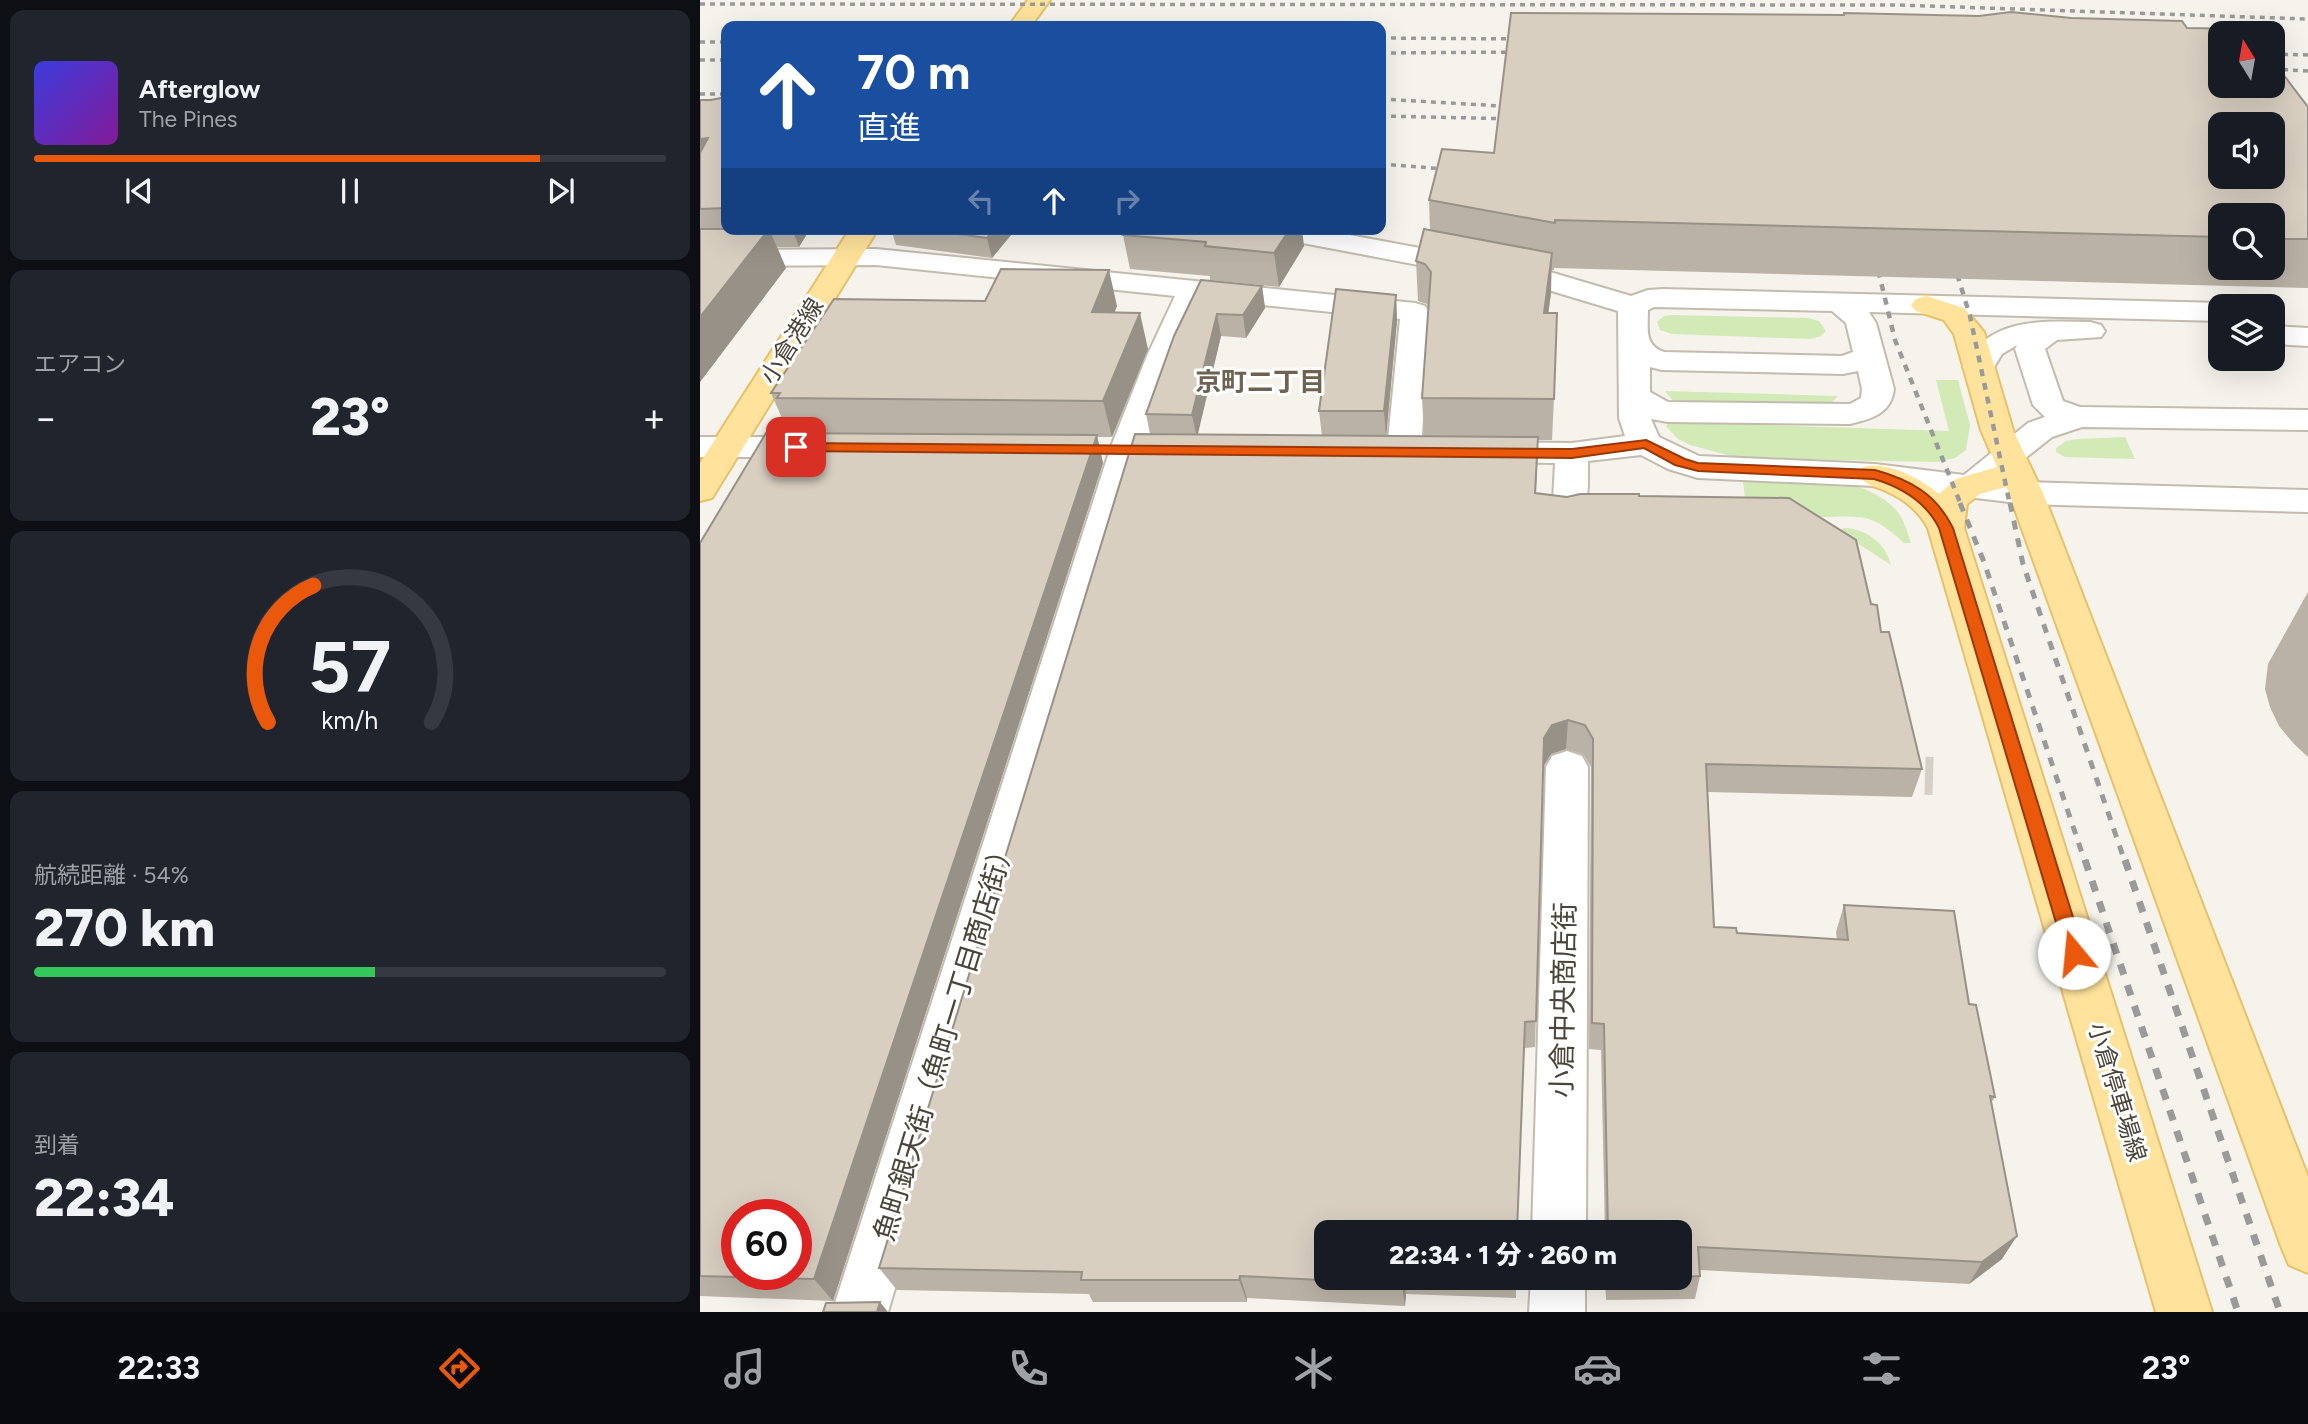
<!DOCTYPE html>
<html lang="ja">
<head>
<meta charset="utf-8">
<style>
	body { margin:0; font-family:Figtree,"Noto Sans JP",sans-serif; background:#20242c; color:#f1f3f6; height:100vh; display:flex; flex-direction:column; font-size:26px; white-space:nowrap }
	* { box-sizing:border-box; margin:0 }
	p { font-size:23px; color:#9ea1a6 }
	.icon { flex:none; width:38px; height:38px; fill:none; stroke:currentColor; stroke-width:2; stroke-linecap:round; stroke-linejoin:round }
	.map { position:relative; flex:1; overflow:hidden }
	.side { display:flex; flex-direction:column; gap:10px; padding:10px; background:#0d0f14; width:700px }
	.side>* { flex:none }
	.banner { position:absolute; left:21px; top:21px; width:665px; height:214px; border-radius:14px; box-shadow:0 7px 28px #0002; background:#1a4fa0; color:#fff; overflow:hidden }
	.needle { width:46px; rotate:349deg }
	.fabs { position:absolute; left:1508px; top:21px; display:grid; gap:14px }
	.fabs a { display:grid; place-items:center; width:77px; height:77px; border-radius:14px; background:#171b24; box-shadow:0 7px 28px #0002; font-size:35px }
	.speed { position:absolute; left:21px; top:1199px; display:flex; gap:14px; font-size:35px; font-weight:700; text-align:center }
	.speed>* { display:grid; place-content:center; width:91px; height:91px; border-radius:50%; background:#171b24; box-shadow:0 7px 28px #0002; line-height:1 }
	.speed .limit { border:10px solid #d22; background:#fff; color:#111 }
	.pin { position:absolute; display:grid; place-items:center; width:60px; height:60px; color:#fff; margin:-30px; border-radius:14px; box-shadow:0 4px 10px #0006 }
	.me { position:absolute; width:77px; margin:-38px; rotate:343deg; stroke-linejoin:round; filter:drop-shadow(0 0 5px #0008) }
	.turn { display:flex; align-items:center; gap:24px; height:147px; padding:0 21px; font-size:32px }
	.turn .icon { width:91px; height:91px; stroke-width:2.5 }
	.turn b { display:block; font-size:49px; line-height:60px }
	.lanes { display:flex; align-items:center; height:66px; padding:0 21px; background:#0003; justify-content:center; gap:35px; direction:ltr }
	.lanes .off { opacity:.35 }
	.big { font-size:52px; font-weight:800; line-height:1.1 }
	.side .widget { flex:1; display:flex; flex-direction:column; justify-content:center; gap:10px; min-width:0; padding:0 24px; border-radius:14px; background:#20242c }
	.side .dial { align-items:center; gap:0 }
	.dial svg { height:182px; overflow:visible; fill:none; stroke:#363941; stroke-width:7; stroke-linecap:round; text-anchor:middle }
	.dial text { fill:#f1f3f6; stroke:none }
	.song { display:flex; align-items:center; gap:21px }
	.cover { width:84px; height:84px; border-radius:10px; background:linear-gradient(135deg,hsl(240 70% 55%),hsl(290 70% 35%)) }
	.played { height:7px; border-radius:4px; background:linear-gradient(90deg,#ea580c 80%,#363941 80%) }
	.keys { display:flex; justify-content:space-around; direction:ltr }
	.heat { display:flex; justify-content:space-between; align-items:center; font-size:38px; direction:ltr }
	.charge { height:10px; border-radius:5px; background:linear-gradient(90deg,#34c759 54%,#363941 0) }
	.trip { position:absolute; left:614px; top:1220px; width:378px; height:70px; border-radius:14px; background:#171b24; box-shadow:0 7px 28px #0002; font-weight:800; line-height:70px; text-align:center }
	.dock { display:flex; height:112px; justify-content:space-around; align-items:center; background:#090b0e; color:#9ea1a6 }
	.dock .icon { width:49px; height:49px }
	.dock .current { color:#ea580c }
	.dock b { font-size:32px; color:#f1f3f6 }
	main { display:flex; flex:1; min-height:0 }
	.map>svg:first-child { display:block }
</style>
</head>
<body>
<main>
<section class="side">
<div class="widget">
<div class="song"><i class="cover"></i><div><b>Afterglow</b><p>The Pines</p></div></div>
<div class="played"></div>
<div class="keys"><svg class="icon" aria-label="previous" viewBox="0 0 24 24"><path d="M18 5L8 12l10 7zM5 5v14"/></svg><svg class="icon" aria-label="pause" viewBox="0 0 24 24"><path d="M8 5v14M16 5v14"/></svg><svg class="icon" aria-label="next" viewBox="0 0 24 24"><path d="M6 5l10 7-10 7zM19 5v14"/></svg></div>
</div>
<div class="widget"><p>エアコン</p>
<div class="heat"><a>−</a><b class="big">23°</b><a>+</a></div>
</div>
<div class="widget dial"><svg viewBox="0 0 100 80">
<path d="M14 69A42 42 0 1 1 86 69"/>
<path d="M14 69A42 42 0 0 1 34 9" stroke="#ea580c"/>
<text x="50" y="56" font-size="32" font-weight="700">57</text>
<text x="50" y="72" font-size="11">km/h</text>
</svg></div>
<div class="widget"><p>航続距離 · 54%</p><b class="big">270 km</b><div class="charge"></div></div>
<div class="widget"><p>到着</p><b class="big">22:34</b></div>
</section>
<div class="map">
<svg width="1608" height="1312" viewBox="0 0 1608 1312">
	<rect width="100%" height="100%" fill="#f6f3ec"/>
	<path fill="#d2eab5" d="M972,315L1108,318L1119,321L1126,331L1121,336L1111,339L972,334L960,330L957,322L964,316Z
		M1236,380H1258L1270,425L1266,450L1255,458L1237,462L1039,458L990,445L978,439L966,426L969,422L1249,431Z
		M965,391L1138,396L1128,406L985,403L972,400Z
		M1425,437L1435,459L1365,457L1356,452V448L1366,441L1379,439Z
		M1043,481C1090,481 1159,471 1195,509C1204,518 1207,531 1211,543H1204C1170,511 1161,517 1119,517C1101,517 1064,503 1045,498Z
		M1145,528C1167,529 1186,544 1191,565L1137,530Z"/>
	<g fill="none" stroke-linecap="round" stroke-linejoin="round">
		<path stroke="#d4d0c8" stroke-width="38" stroke-dasharray="38 19" stroke-linecap="butt" d="M1168,774L1233,776"/>
		<g stroke="#c2bbae" stroke-width="4">
			<path id="minor" d="M557,229H617L850,272L931,296L948,290L963,289L1521,303L1531,306H1521V321L1169,312L1176,323L1194,389C1191,414 1171,419 1150,424L968,422L951,419L959,437L999,456L1175,464L1264,475L1328,423L1345,417L1333,405L1315,349L1317,345L1302,354L1290,374L1279,376L1268,374L1263,367C1289,317 1341,321 1390,322L1401,325L1405,331L1401,337L1357,340L1345,349L1363,401L1380,407L1608,410V430L1382,427L1352,437L1299,479L1326,482L1608,490V512L1326,504L1175,486L998,478L968,469L941,455L888,461C888,482 890,502 878,520L866,523L854,520L849,512L853,501L855,463L786,462L774,459L769,452L774,445L786,442L872,443L925,436L919,418L918,311L845,289L571,237L561,235ZM954,307L1132,311L1146,323L1153,352L1142,356L964,352C944,345 948,329 948,310ZM950,367L962,370L1143,374L1158,371L1162,389L1161,398L1150,404L968,402L950,392Z
				M176,249L715,303L725,306L730,312L721,450L716,457L704,460L692,457L687,450L700,319L503,299L476,358L444,449L188,1312H132L410,449L446,358L475,296L176,265L0,266V250Z
				M1573,326L1608,328V346L1573,344Z
				M0,437H110L122,440L127,447L122,454L110,457H0Z
				M867,751L882,756L888,767L886,1232H832L846,767L852,756Z
				M831,1278H885V1312H829Z"/>
		</g>
		<g stroke="#e6c16a" stroke-width="4">
			<path id="major" d="M328,0H350L331,26H309Z
				M150,229H178L12,498L0,501V463Z
				M1226,296L1264,308L1284,332L1313,430L1343,493L1608,1177V1273L1589,1265L1581,1246L1309,493L1306,487L1280,494L1267,504L1264,528L1512,1312H1456L1228,528C1219,511 1204,499 1186,491C1175,486 1165,485 1158,475L1163,467C1189,461 1219,478 1239,494L1256,479L1297,467L1281,430L1254,334L1244,320L1216,311L1211,305L1216,299Z"/>
		</g>
		<use href="#minor" fill="#fff" fill-rule="evenodd"/>
		<use href="#major" fill="#ffe39c" fill-rule="evenodd"/>
		<path stroke="#9a9a9a" stroke-width="3.5" stroke-dasharray="5 5" stroke-linecap="butt" d="M0,4L1198,5L1608,19
			M681,38L828,39
			M0,42H26
			M681,53L824,52
			M1573,54L1608,55
			M0,60H26
			M1573,69L1608,71
			M0,94H26
			M681,99L818,107
			M681,116L817,119
			M681,164L758,170"/>
		<path stroke="#9a9a9a" stroke-width="4.5" stroke-dasharray="7 7" stroke-linecap="butt" d="M1175,257L1195,340L1261,505
			M1253,261L1270,316L1310,505"/>
		<path stroke="#9a9a9a" stroke-width="5" stroke-dasharray="9 9" stroke-linecap="butt" d="M1260,503L1284,562L1385,862
			M1310,503L1323,564L1425,862"/>
		<path stroke="#9a9a9a" stroke-width="7" stroke-dasharray="11 11" stroke-linecap="butt" d="M1385,860L1538,1312
			M1425,860L1580,1312"/>
	</g>
	<path fill="#bab2a6" fill-rule="evenodd" d="M1144,13L1371,18L1487,28L1608,107V288L854,268V270H851V293L848,313L856,354L852,440H838L836,494L867,497L939,496L1171,604L1181,632L1222,769L1212,797L1008,792L1014,927L1037,933L1137,939L1136,932L1144,905L1269,1004L1295,1097L1291,1103L1302,1259L1269,1284L1000,1270V1276L995,1299L906,1300L905,1278H980V1232H905L901,1050L889,1049L891,767L883,754L866,749L851,754L843,767L835,1047L825,1048L626,1278H816V1298L706,1294L705,1306L547,1298V1302H393L389,1294L197,1290L179,1268L450,434L446,414L474,336L562,286L565,308L546,338L521,336L497,435L622,436L619,411L696,295L697,321L686,436H724L722,398L728,306L727,304L718,301L716,261L730,231L729,200L794,153L1144,15ZM1521,215H1573V268H1521Z
		M26,97V229H110L99,247H77L86,268L0,382V100H11Z
		M191,229H316L292,258L196,245Z
		M423,235L604,246L579,287L510,280V276L430,269Z
		M417,306L414,312L448,349L412,437H397L403,463L133,1301L0,1296V543L92,433L91,430H87L71,393Z
		M1608,592V757L1594,744L1579,726L1570,707L1565,689L1568,664Z"/>
	<path fill="#979187" d="M8,138L0,178V139Z
		M69,229L86,268L0,382V317Z
		M92,229H110L99,247Z
		M294,229H316L292,258L287,238Z
		M590,229H602L604,246L579,287L574,253Z
		M852,253L851,293L843,353L844,313Z
		M409,270L417,306L401,347L392,312Z
		M562,286L565,308L546,338L543,315Z
		M696,295L697,321L686,438L684,411Z
		M440,313L448,349L412,437L403,401Z
		M517,314L521,336L497,438L492,415Z
		M397,435L403,463L133,1301L114,1279Z
		M838,437L837,466L834,522L835,493Z
		M868,720L866,749L851,754L843,767L844,738L852,725Z
		M1317,1236L1302,1259L1269,1284L1282,1262Z
		M540,1276L547,1298V1302L539,1280Z
		M703,1278H704L706,1294L705,1306L702,1284Z
		M180,1302L188,1312H177Z"/>
	<path fill="#d8cfc1" stroke="#979187" stroke-width="2" fill-rule="evenodd" d="M1311,12L1371,18L1482,21L1487,28L1549,29L1553,33H1521V86H1573V61L1608,107V239H1573V215H1521V237L855,220V223L729,200L742,149L794,153L811,13L1144,15V13L1279,16ZM1521,124H1573V177H1521Z
		M26,97V208L0,209V153L8,138L0,139V100H11Z
		M0,229H69L0,317Z
		M221,229H294L287,238Z
		M427,229H590L574,253L505,246L506,242L423,235Z
		M724,229L852,253L844,313H857L854,399L722,398L731,272L725,264L716,261Z
		M301,269L409,270L392,312L440,313L403,401L77,398L80,393H71L134,299L285,301Z
		M501,280L562,286L543,315L517,314L492,415L446,414L474,336Z
		M636,289L696,295L684,411H619Z
		M66,433L397,435L114,1279L0,1276V543ZM37,1214H96V1274H37Z
		M435,434L838,437L835,493L867,497L880,494H939V496L1089,498L1156,540L1171,604L1177,605L1181,632H1189L1222,769L1006,764L1014,927L1036,928L1037,933L1148,940L1144,905L1254,911L1269,1004L1276,1005L1295,1097L1290,1096L1317,1236L1282,1262L998,1247L1000,1276L980,1277V1232H908L904,1024L892,1023L893,739L885,725L868,720L852,725L844,738L836,1021L825,1022L817,1232H626V1278H703L702,1284L540,1276L539,1280H381L382,1272L179,1268Z
		M180,1302L177,1312H123L126,1303Z"/>
	<path fill="#ea580c" stroke="#983908" stroke-width="2" d="M946,440L985,459L998,463L1175,470C1211,480 1236,494 1253,528L1384,953L1381,959L1374,961L1368,959L1365,953L1239,528C1226,502 1201,487 1174,479L998,471L975,465L944,448L872,458L96,451L89,447L96,443L872,449Z"/>
	<g text-anchor="middle" stroke-width="6" stroke-linejoin="round" paint-order="stroke">
		<g font-size="24" fill="#4b4439" stroke="#fff">
			<text transform="translate(92 341) rotate(-58)" y="8">小倉港線</text>
			<text transform="translate(1417 1092) rotate(73)" y="8">小倉停車場線</text>
		</g>
		<g font-size="26" font-weight="bold" fill="#6e6250" stroke="#fff">
			<text x="560" y="391">京町二丁目</text>
		</g>
		<g font-size="28" fill="#4b4439" stroke="#fff">
			<text transform="translate(863 1000) rotate(-89)" y="10">小倉中央商店街</text>
			<text transform="translate(244 1039) rotate(-73)" y="10">魚町銀天街（魚町一丁目商店街）</text>
		</g>
	</g>
</svg>
<div class="fabs">
<a><svg class="needle" viewBox="-14 -14 28 28"><path d="M0-13l5 13h-10z" fill="#e53935"/><path d="M0 13l5-13h-10z" fill="#9ea1a6"/></svg></a>
<a><svg class="icon" aria-label="sound" viewBox="0 0 24 24"><path d="M4 9h4l5-4v14l-5-4H4zM17 9q2 3 0 6"/></svg></a>
<a><svg class="icon" aria-label="search" viewBox="0 0 24 24"><circle cx="10" cy="10" r="6"/><path d="M15 15l6 6"/></svg></a>
<a><svg class="icon" aria-label="layers" viewBox="0 0 24 24"><path d="M12 4l9 5-9 5-9-5zM3 14l9 5 9-5"/></svg></a>
</div>
<div class="speed"><div class="limit">60</div></div>
<div class="pin" style="left:96px;top:447px;background:#d93025"><svg class="icon" aria-label="arrive" viewBox="0 0 24 24"><path d="M6 21V4h12l-3 4 3 4H6"/></svg></div>
<svg class="me" style="left:1374px;top:953px" viewBox="-20 -20 40 40"><circle r="19" fill="#fff"/><path d="M0-13L10 11 0 6-10 11z" fill="#ea580c"/></svg>
<div class="trip">22:34 · 1 分 · 260 m</div>
<div class="banner">
<div class="turn"><svg class="icon" aria-label="ahead" viewBox="0 0 24 24"><path d="M12 20V5M6 11l6-6 6 6"/></svg><div><b>70 m</b>直進</div></div>
<div class="lanes"><svg class="icon off" aria-label="left" viewBox="0 0 24 24"><path d="M17 20v-9H6M10 6l-5 5 5 5"/></svg><svg class="icon" aria-label="ahead" viewBox="0 0 24 24"><path d="M12 20V5M6 11l6-6 6 6"/></svg><svg class="icon off" aria-label="right" viewBox="0 0 24 24"><path d="M7 20v-9h11M14 6l5 5-5 5"/></svg></div>
</div>
</div>
</main>
<nav class="dock">
<b>22:33</b>
<svg class="icon current" aria-label="directions" viewBox="0 0 24 24"><path d="M12 3l9 9-9 9-9-9zM9 14v-3h6M13 9l2 2-2 2"/></svg>
<svg class="icon" aria-label="music" viewBox="0 0 24 24"><path d="M9 18V5l10-2v13"/><circle cx="6" cy="18" r="3"/><circle cx="16" cy="16" r="3"/></svg>
<svg class="icon" aria-label="phone" viewBox="0 0 24 24"><path d="M5 4h4l2 5-3 2q2 4 5 5l2-3 5 2v4C11 20 4 13 5 4z"/></svg>
<svg class="icon" aria-label="climate" viewBox="0 0 24 24"><path d="M12 3v18M4 7l16 10M4 17L20 7"/></svg>
<svg class="icon" aria-label="car" viewBox="0 0 24 24"><path d="M5 17H2v-5l4-1 3-4h7l3 4 3 1v5h-3M9 17h6M6 11h13"/><circle cx="7" cy="17" r="2"/><circle cx="17" cy="17" r="2"/></svg>
<svg class="icon" aria-label="filters" viewBox="0 0 24 24"><path d="M4 7h16M4 17h16"/><circle cx="9" cy="7" r="2"/><circle cx="15" cy="17" r="2"/></svg>
<b>23°</b>
</nav>
</body>
</html>
